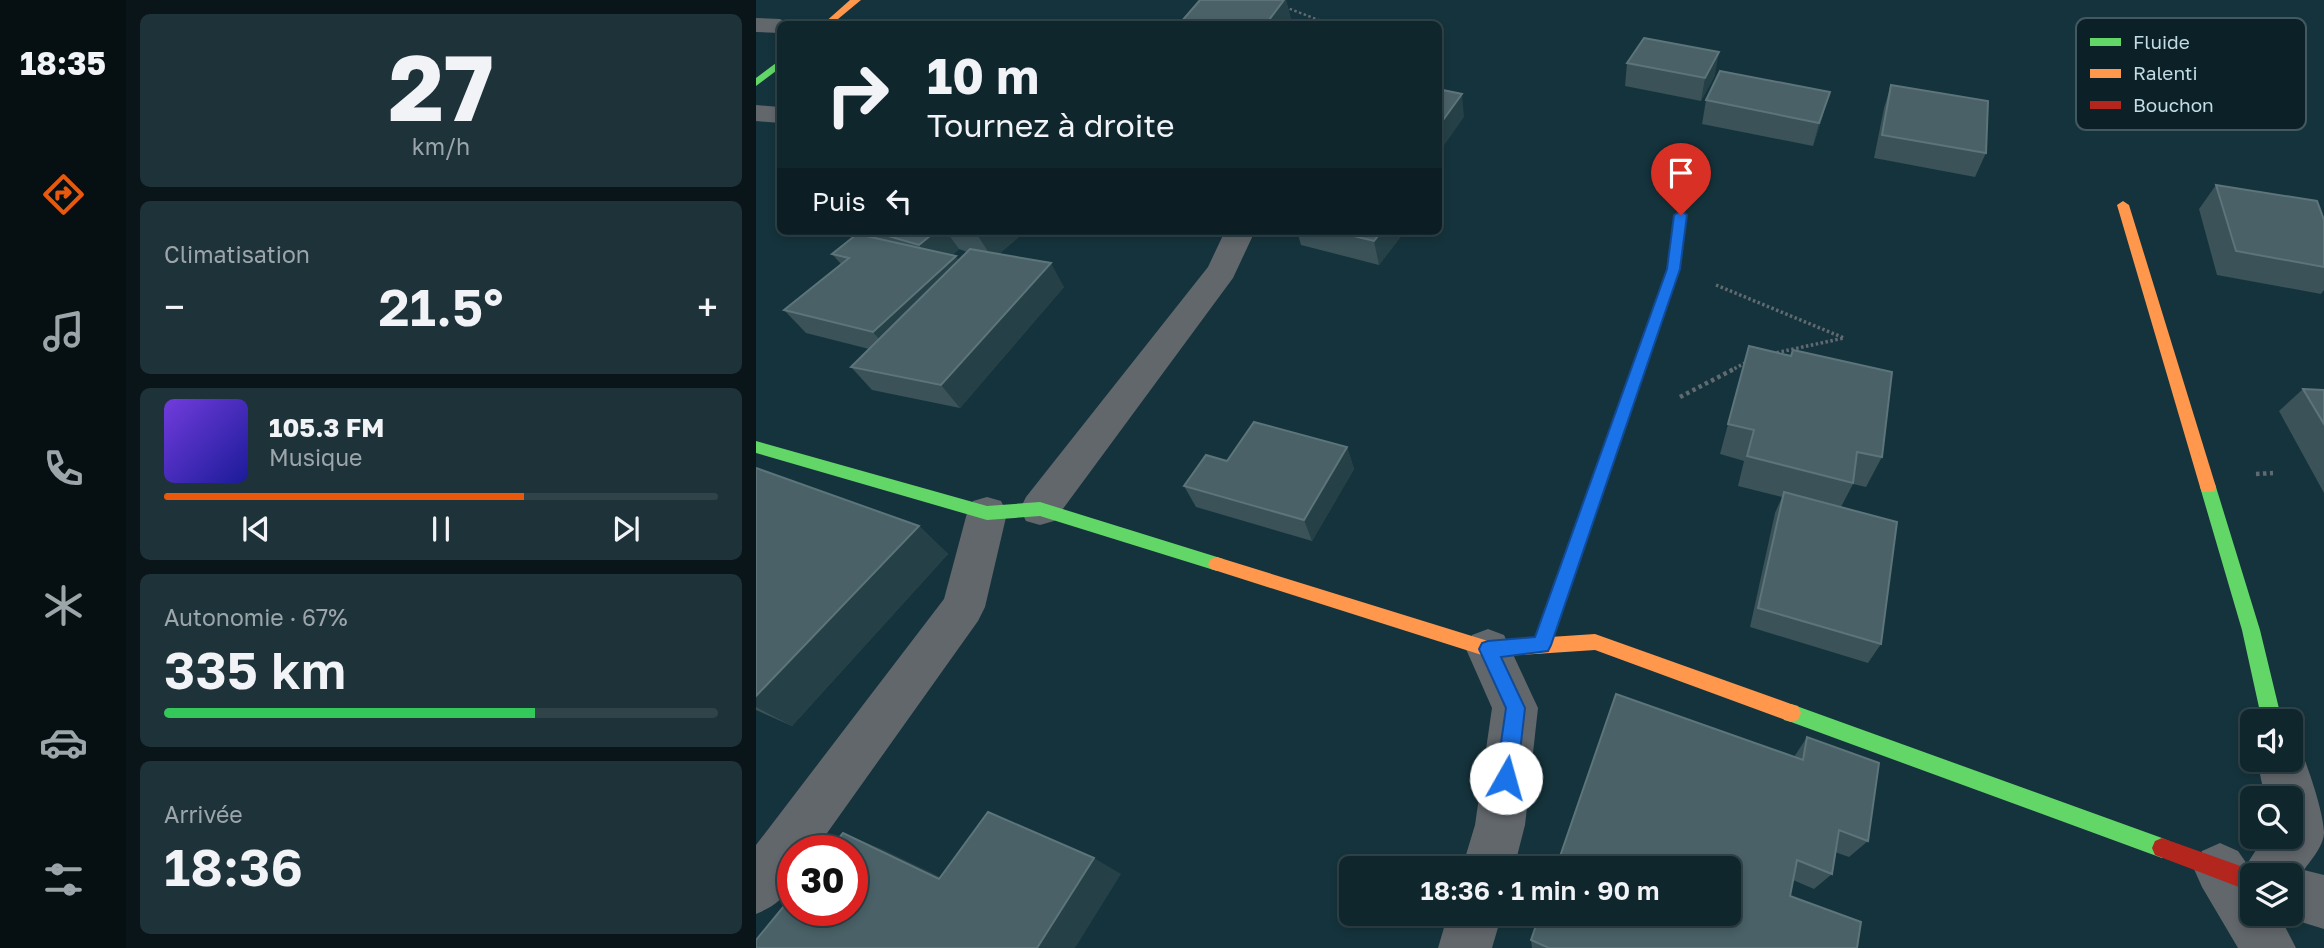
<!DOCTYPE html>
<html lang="fr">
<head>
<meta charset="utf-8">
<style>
	body { margin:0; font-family:"Golos Text",sans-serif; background:#1e3239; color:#f1f3f6; height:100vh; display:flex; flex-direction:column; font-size:26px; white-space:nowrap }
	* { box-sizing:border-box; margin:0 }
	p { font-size:23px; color:#9ca5aa }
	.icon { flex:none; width:38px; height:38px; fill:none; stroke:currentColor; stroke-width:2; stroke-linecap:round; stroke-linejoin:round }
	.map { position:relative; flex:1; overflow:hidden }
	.sheet { display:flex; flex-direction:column; gap:14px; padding:14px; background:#091519; width:630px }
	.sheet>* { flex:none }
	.top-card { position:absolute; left:21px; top:21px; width:665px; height:214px; border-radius:10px; box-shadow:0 4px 10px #0003,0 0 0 2px #304349; background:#10262d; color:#f1f3f6; overflow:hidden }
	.controls { position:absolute; left:1484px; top:709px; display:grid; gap:14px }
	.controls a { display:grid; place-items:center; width:63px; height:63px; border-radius:10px; background:#10262d; box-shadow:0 4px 10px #0003,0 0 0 2px #304349; font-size:35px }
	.speed { position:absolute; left:21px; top:835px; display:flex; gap:14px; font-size:35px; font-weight:700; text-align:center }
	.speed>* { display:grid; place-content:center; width:91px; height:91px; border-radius:50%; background:#10262d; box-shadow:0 4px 10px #0003,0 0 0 2px #304349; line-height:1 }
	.speed .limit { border:10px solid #d22; background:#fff; color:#111 }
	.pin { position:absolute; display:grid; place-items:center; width:60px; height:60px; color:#fff; margin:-72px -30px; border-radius:50% 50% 50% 0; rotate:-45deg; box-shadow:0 0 7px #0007 }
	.pin .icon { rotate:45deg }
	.me { position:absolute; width:77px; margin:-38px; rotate:7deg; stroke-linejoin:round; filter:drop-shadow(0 0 5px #0008) }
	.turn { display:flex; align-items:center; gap:24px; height:147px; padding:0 35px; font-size:32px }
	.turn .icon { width:91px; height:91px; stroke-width:2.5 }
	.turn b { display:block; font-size:49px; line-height:60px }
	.then { display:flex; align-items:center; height:66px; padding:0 35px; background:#0003; gap:14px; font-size:26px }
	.big { font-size:52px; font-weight:600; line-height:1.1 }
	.sheet .tile { flex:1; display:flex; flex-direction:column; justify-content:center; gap:10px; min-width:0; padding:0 24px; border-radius:10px; background:#1e3239 }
	.sheet .dial { align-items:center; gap:0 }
	.dial b { font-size:91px; line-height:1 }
	.song { display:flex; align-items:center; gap:21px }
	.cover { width:84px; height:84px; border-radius:10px; background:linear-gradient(135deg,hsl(260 70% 55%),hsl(240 70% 35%)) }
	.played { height:7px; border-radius:4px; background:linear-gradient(90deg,#ea580c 65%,#304349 65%) }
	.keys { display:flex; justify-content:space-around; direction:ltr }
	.heat { display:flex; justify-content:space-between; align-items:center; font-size:38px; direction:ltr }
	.charge { height:10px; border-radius:5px; background:linear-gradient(90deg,#34c759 67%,#304349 0) }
	.trip { position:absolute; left:583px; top:856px; width:402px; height:70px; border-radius:10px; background:#10262d; box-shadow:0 4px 10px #0003,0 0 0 2px #304349; font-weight:600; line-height:70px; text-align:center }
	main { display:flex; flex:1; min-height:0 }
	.menu { display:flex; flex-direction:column; width:126px; justify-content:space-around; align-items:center; background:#060f12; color:#9ca5aa }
	.menu .icon { width:49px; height:49px }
	.menu .active { color:#ea580c }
	.menu b { font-size:32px; color:#f1f3f6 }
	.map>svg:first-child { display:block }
</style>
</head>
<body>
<main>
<nav class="menu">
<b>18:35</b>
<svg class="icon active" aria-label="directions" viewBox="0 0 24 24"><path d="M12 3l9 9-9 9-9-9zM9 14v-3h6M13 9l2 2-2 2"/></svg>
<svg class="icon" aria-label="music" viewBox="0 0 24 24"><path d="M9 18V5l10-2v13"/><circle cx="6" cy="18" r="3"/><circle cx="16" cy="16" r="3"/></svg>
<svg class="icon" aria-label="phone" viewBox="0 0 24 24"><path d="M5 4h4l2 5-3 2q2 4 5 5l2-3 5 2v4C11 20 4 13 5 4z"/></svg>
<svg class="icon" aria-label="climate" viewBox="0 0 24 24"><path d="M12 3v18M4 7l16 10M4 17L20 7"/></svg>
<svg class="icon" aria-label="car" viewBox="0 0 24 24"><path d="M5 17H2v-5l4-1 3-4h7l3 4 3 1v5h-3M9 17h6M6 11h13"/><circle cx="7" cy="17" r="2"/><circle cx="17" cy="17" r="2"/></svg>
<svg class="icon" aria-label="filters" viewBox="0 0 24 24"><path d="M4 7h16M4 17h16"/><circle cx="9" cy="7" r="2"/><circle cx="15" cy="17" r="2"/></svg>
</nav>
<section class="sheet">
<div class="tile dial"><b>27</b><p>km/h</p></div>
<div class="tile"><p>Climatisation</p>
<div class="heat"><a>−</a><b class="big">21.5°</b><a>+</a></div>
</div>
<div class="tile">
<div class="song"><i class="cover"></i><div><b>105.3 FM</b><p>Musique</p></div></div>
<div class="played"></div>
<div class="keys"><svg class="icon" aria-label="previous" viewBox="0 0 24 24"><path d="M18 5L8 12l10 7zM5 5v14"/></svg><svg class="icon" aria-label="pause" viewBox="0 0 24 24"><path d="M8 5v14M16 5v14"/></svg><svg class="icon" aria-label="next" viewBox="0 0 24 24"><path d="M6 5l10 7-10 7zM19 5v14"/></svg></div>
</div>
<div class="tile"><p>Autonomie · 67%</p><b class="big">335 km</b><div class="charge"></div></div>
<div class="tile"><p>Arrivée</p><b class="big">18:36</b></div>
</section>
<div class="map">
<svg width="1568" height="948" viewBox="0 0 1568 948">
	<rect width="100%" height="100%" fill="#15333c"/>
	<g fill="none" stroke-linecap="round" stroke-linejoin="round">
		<path stroke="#616a71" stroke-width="2.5" stroke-dasharray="2.5 2.5" stroke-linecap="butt" d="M529,7L573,24"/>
		<path stroke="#616a71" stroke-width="3.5" stroke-dasharray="2.5 2.5" stroke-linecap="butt" d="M960,285L1088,338L1019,353
			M974,371L991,362"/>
		<path stroke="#616a71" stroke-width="4.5" stroke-dasharray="3.5 3.5" stroke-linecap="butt" d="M924,397L978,369
			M1500,474L1517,473"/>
		<path fill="#62676c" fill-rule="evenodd" d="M0,18L24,19L35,24H24V33L0,32Z
			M0,105L24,107V123L0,121Z
			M469,231H499L477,278L298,521L284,525L270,521L264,509L270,497L452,267Z
			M231,497L245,501L251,513L229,607L222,621L59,850H37C37,885 34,900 0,914V845L188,599L211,513L217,501Z
			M732,629L748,635L782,708L769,825L758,868H706L719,825L736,708L710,649L716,635Z
			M1535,740L1542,743C1551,764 1567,810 1568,832C1568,846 1555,860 1548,870L1568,875V929L1523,915L1540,948H1482L1446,887L1438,869L1446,851L1464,843L1482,851L1491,864L1509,836H1535V798H1509L1501,760H1535ZM1496,875H1535V914H1496Z
			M692,914H746L736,948H682Z"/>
		<path fill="#63d668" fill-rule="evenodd" d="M24,60V68L0,86V78Z
			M886,353L893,358L795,645L792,651L786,653L780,651L777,645L879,358Z
			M0,441L231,506L284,502L461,557L467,559L470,564L467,569L461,571L284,516L231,520L0,453Z
			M1452,481L1458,482L1460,487L1504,630L1526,721H1506L1486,630L1444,487L1446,482Z
			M1035,704L1406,838L1413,841L1416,848L1413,855L1406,858L1035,722L1028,720L1025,713L1028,706Z"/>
		<path fill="#ff974d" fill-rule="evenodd" d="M94,0H105L76,24H67Z
			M1367,201L1373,205L1460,487L1458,492H1446L1444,487L1361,205Z
			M461,557L732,641L839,634L1035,704L1042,706L1045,713L1042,720L1035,722L839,650L732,657L455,569L452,564L455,559Z"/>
		<path fill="#b3261e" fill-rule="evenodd" d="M925,211L931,215L923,269L893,358L886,363L879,358L911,269L919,215Z
			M1406,838L1504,873L1496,875V892L1399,855L1396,848L1399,841Z"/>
	</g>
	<path fill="#3a5258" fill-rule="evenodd" d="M444,0H530L535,20L531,24H426L425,22Z
		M871,63L959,75L945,101L869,86Z
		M1135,85L1230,153L1219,177L1118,158L1128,108Z
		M950,100L1067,115L1057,146L946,124Z
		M1460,185L1568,220V290L1565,294L1461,275L1443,209Z
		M109,231H270L243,254L308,287L204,408L116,390L95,367L113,349L50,333L28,310L85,264L76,254L113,236ZM203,249L211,252L203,260L196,255Z
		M541,231H649L623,265L545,245Z
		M993,346L1126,457L1110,487L1097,484L1085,507L1125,644L1112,663L994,627L1019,513L1026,497L982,486L988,461L964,454Z
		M1547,389L1568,390V493L1523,411Z
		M591,447L598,469L556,541L440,507L428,486L471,461Z
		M0,468L163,526L192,554L36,726L0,710Z
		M1051,737L1112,841L1093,857L1079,852L1076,874L1058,889L1037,880L1034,896L1101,948H776L775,940L1038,757Z"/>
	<path fill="#254046" d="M528,0H530L535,20L531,24H510Z
		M963,52L959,75L945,101L949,78Z
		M1074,92L1067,115L1057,146L1063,123Z
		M706,94L708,117L682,154V127Z
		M180,231H190L203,249L180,268L163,245Z
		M228,231H270L237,259L222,236Z
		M626,231H649L623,265L618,241Z
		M200,256L216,280L137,355L117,332Z
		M295,263L308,287L204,408L185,385Z
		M591,447L598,469L556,541L548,520Z
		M163,526L192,554L36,726L0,707V696Z
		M87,833L128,850L220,894L183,879Z
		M338,858L365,874L319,948H281Z"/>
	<path fill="#496167" stroke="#5c747a" stroke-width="2" d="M444,0H528L510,24H454L425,22Z
		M888,38L963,52L949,78L871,63Z
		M964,71L1074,92L1063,123L950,100Z
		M1135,85L1232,101L1230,153L1126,135Z
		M682,89L706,94L682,127Z
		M1460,185L1561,201L1568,220V267L1480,251Z
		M115,231H180L163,245Z
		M206,231H228L222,236Z
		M577,231H626L618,241Z
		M101,234L200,256L117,332L28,310L93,258L76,254Z
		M214,249L295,263L185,385L95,367Z
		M993,346L1035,356L1037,350L1136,372L1126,457L1101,452L1097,483L991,456L998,430L972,424Z
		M1547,389L1568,390V424Z
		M498,422L591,447L548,520L428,486L450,455L471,461Z
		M0,468L163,526L0,696Z
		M1028,492L1141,522L1125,644L1002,608Z
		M860,694L1047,760L1051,737L1123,763L1112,841L1083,830L1076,874L1041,860L1034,896L1105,922L1101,948H793L775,940L784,914H973V868H800Z
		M232,812L338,858L281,948H0V940L37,895V910H96V850H73L87,833L183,879Z"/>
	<path fill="#1a73e8" stroke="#114b97" stroke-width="2" d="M925,211L931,215L924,269L795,645L792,651L745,657L769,708L761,778L758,785L750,788L743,785L740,778L750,708L723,649L726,643L732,641L779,637L911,269L918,215Z"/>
	<rect x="1320" y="18" width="230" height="112" rx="10" fill="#0c2027" stroke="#435860" stroke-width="2"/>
	<rect x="1334" y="38" width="31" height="8" fill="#63d668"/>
	<rect x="1334" y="69" width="31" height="9" fill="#ff974d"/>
	<rect x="1334" y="101" width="31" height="8" fill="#b3261e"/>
	<g font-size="19" fill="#c2dbe4">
		<text x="1377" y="49">Fluide</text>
		<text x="1377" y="80">Ralenti</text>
		<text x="1377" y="112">Bouchon</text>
	</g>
</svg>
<div class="controls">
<a><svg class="icon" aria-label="sound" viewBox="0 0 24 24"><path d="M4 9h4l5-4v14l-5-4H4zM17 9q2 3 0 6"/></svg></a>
<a><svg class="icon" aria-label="search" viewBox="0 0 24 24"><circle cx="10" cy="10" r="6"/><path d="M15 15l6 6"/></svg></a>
<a><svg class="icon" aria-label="layers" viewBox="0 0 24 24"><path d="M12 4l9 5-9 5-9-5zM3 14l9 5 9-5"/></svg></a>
</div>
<div class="speed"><div class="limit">30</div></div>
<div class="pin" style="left:925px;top:215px;background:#d93025"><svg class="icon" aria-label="arrive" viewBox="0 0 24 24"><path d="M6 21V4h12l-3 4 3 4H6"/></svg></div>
<svg class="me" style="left:750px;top:778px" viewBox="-20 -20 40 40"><circle r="19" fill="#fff"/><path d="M0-13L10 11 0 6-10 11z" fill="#1a73e8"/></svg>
<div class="trip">18:36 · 1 min · 90 m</div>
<div class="top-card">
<div class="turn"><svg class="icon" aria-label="right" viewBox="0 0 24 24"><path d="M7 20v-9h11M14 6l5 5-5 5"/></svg><div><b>10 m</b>Tournez à droite</div></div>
<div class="then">Puis<svg class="icon" aria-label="left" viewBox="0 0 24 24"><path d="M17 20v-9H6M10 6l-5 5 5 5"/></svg></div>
</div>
</div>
</main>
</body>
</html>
